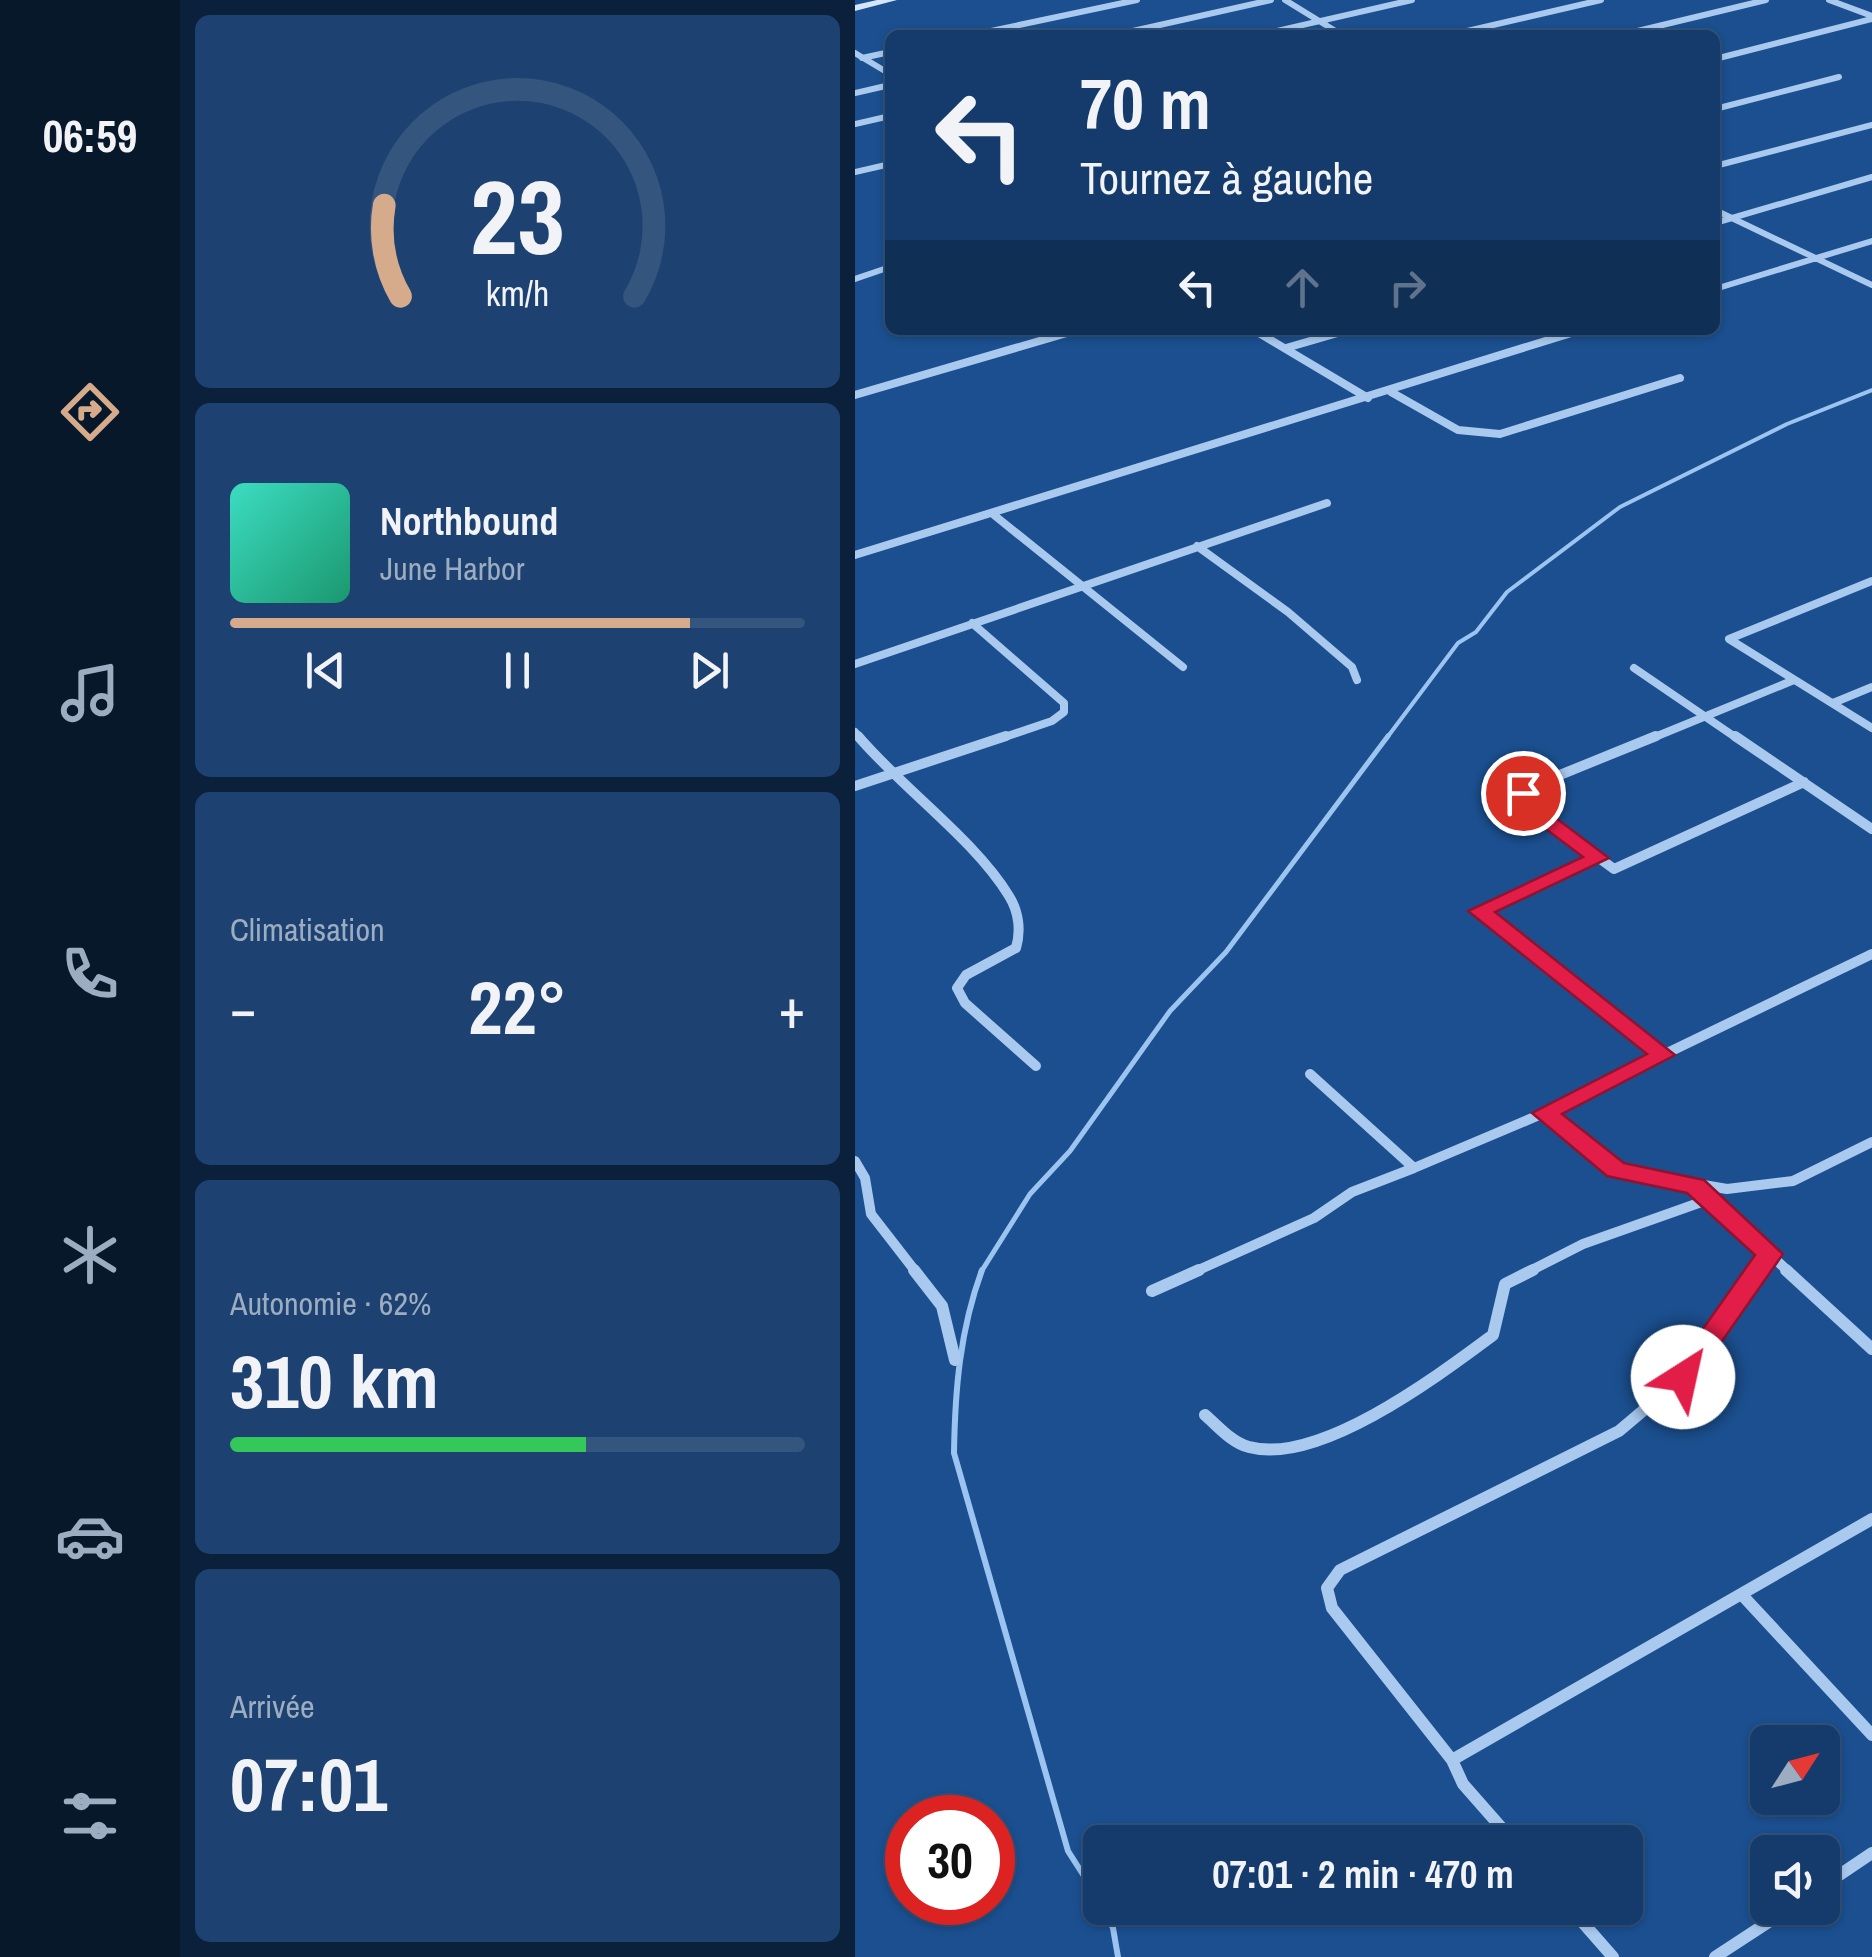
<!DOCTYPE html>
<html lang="fr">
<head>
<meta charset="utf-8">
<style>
	body { margin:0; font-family:"Archivo Narrow",sans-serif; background:#1d4271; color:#f1f3f6; height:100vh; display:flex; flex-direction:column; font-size:38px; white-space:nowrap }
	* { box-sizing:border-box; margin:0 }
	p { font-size:32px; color:#9dadc1 }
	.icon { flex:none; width:55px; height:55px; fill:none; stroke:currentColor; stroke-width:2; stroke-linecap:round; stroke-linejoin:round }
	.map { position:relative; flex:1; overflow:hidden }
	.panel { display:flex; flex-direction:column; gap:15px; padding:15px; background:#0b203b; width:675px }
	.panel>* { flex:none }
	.top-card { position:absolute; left:30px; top:30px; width:835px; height:305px; border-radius:15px; box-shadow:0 2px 8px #0004,0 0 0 2px #33557e; background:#143b6b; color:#f1f3f6; overflow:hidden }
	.needle { width:65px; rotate:54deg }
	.tools { position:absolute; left:895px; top:1725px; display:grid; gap:20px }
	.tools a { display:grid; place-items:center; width:90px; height:90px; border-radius:15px; background:#143b6b; box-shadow:0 2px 8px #0004,0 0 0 2px #33557e; font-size:50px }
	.speed { position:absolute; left:30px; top:1795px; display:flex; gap:20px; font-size:50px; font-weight:700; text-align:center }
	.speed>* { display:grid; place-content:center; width:130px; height:130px; border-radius:50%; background:#143b6b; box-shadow:0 2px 8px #0004,0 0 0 2px #33557e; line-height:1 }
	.speed .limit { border:15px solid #d22; background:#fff; color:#111 }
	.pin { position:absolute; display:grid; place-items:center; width:85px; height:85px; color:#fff; margin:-42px; border:5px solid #fff; border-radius:50%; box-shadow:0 2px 10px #0007 }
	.me { position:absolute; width:110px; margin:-55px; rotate:35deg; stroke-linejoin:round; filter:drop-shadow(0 0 8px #0008) }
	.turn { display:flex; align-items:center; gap:35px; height:210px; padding:0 30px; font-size:45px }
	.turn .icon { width:130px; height:130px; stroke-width:2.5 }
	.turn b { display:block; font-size:70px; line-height:85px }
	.lanes { display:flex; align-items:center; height:95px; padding:0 30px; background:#0003; justify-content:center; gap:50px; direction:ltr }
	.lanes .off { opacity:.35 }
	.big { font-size:75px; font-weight:700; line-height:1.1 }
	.panel .card { flex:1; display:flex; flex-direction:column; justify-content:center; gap:15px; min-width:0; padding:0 35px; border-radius:15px; background:#1d4271 }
	.panel .dial { align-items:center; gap:0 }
	.dial svg { height:260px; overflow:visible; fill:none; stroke:#33557e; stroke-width:7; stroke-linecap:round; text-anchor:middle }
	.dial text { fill:#f1f3f6; stroke:none }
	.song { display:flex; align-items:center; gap:30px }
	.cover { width:120px; height:120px; border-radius:15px; background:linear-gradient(135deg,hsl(170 70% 55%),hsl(160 70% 35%)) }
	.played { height:10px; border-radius:5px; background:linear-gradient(90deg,#d6ab8b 80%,#33557e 80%) }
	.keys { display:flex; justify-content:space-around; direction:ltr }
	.heat { display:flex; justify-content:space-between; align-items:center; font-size:55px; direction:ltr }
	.charge { height:15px; border-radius:8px; background:linear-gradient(90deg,#34c759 62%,#33557e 0) }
	.trip { position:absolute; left:228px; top:1825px; width:560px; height:100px; border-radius:15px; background:#143b6b; box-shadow:0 2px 8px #0004,0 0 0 2px #33557e; font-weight:700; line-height:100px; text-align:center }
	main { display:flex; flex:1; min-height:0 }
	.tabs { display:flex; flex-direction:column; width:180px; justify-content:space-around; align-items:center; background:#08182b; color:#9dadc1 }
	.tabs .icon { width:70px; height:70px }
	.tabs .selected { color:#d6ab8b }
	.tabs b { font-size:45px; color:#f1f3f6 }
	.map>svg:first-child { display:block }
</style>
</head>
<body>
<main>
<nav class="tabs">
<b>06:59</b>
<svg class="icon selected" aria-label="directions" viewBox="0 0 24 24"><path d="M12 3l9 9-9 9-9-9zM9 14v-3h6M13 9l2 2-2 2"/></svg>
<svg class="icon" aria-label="music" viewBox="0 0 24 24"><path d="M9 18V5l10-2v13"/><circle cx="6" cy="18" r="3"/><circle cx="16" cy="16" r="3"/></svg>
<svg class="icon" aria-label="phone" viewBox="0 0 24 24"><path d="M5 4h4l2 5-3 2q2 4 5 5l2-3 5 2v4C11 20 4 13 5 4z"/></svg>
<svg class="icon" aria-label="climate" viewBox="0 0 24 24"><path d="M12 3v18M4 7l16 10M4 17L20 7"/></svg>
<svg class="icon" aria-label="car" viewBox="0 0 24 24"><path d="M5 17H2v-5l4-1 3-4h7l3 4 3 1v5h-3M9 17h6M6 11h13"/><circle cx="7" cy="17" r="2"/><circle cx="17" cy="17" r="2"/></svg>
<svg class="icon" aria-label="filters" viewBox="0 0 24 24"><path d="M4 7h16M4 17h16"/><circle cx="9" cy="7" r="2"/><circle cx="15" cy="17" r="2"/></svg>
</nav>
<section class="panel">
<div class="card dial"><svg viewBox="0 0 100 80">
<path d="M14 69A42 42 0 1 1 86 69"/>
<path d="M14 69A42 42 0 0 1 9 41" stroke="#d6ab8b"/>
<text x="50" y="56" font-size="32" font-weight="700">23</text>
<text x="50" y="72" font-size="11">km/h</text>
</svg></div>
<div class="card">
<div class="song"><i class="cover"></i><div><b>Northbound</b><p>June Harbor</p></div></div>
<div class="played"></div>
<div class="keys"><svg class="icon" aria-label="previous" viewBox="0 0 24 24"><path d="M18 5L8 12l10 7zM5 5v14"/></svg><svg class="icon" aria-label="pause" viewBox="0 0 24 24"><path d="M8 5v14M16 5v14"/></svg><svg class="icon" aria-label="next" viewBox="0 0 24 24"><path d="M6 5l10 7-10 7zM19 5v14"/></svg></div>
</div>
<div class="card"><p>Climatisation</p>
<div class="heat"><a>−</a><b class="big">22°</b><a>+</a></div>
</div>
<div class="card"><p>Autonomie · 62%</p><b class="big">310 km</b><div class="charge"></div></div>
<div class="card"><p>Arrivée</p><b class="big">07:01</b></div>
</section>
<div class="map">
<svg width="1017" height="1957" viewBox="0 0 1017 1957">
	<rect width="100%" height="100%" fill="#1b4f8f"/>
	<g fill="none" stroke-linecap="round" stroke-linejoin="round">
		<path stroke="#9cc4f0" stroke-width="4" d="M531,739L603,643L621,632L652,592L765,507L932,424L1017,390"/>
		<path stroke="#9cc4f0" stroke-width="5" d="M126,1272L175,1194L215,1151L315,1011L371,952L533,736"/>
		<path stroke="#9cc4f0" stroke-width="6" d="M127,1270C105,1330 100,1389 99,1453L213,1851L245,1901
			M248,1908L258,1928L263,1957"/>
		<path stroke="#a9c9ee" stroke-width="6" d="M430,0L487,35
			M974,0L1017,16
			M117,35L282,0
			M260,35L416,0
			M404,35L557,0
			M595,35L746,0
			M766,35L911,0
			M0,53L35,74
			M7,58L35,52
			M860,59L1017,19
			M0,93L35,85
			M860,109L984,77
			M0,124L35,116
			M860,166L1017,125
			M0,172L35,164
			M860,210L1017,285
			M860,223L1017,177
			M0,279L35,267
			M860,289L1017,241"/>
		<path stroke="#a9c9ee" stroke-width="8" d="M399,330L513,398
			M431,348L493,330
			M536,392L603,430L645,434L825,378
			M0,395L222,330
			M139,515L328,667
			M342,546L433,612L497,667L502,680
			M0,555L726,330
			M1017,581L874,639L1017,728
			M117,623L209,703V712L197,721L144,739
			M0,664L472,503
			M779,668L883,739
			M978,703L1017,687
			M0,732L5,739
			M795,739L939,680"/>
		<path stroke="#a9c9ee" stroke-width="10" d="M3,736C48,789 120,840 154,896C164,912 166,931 161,948L111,975L102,988L110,1003L181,1066
			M880,736L1017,829
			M0,786L151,736
			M744,858L663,797L690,781L801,736
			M808,1055L1017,954
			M455,1074L559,1168L689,1113L808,1055L624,911L744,858L759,869L949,782
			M689,1113L761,1170L872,1189L938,1181L1017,1142
			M0,1161L10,1178L16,1214L61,1272
			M852,1196L934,1272
			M339,1272L459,1218L497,1192L559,1168
			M673,1272L728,1244L855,1199
			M902,1272L915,1254"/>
		<path stroke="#a9c9ee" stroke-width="12" d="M59,1270L87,1306L100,1360
			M931,1270L1017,1349
			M297,1291L344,1270
			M350,1415C363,1426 377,1443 394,1447C464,1466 584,1375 638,1335L650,1284L678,1270
			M888,1596L1017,1735
			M597,1760L477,1608L472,1588L485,1570L764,1431L828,1377L904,1270
			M659,1842L608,1784L597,1760L1017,1519
			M968,1886L1017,1853
			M715,1908L758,1957
			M860,1957L935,1908"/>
		<path fill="#d6e6fa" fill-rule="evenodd" d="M22,0H42L0,11V5Z"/>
	</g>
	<path fill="#e11d48" stroke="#92132f" stroke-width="2.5" d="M668,787L679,793L677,800L754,858L640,912L820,1055L707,1114L769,1163L849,1180L928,1254L837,1384L828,1387L814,1377L900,1255L832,1193L752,1176L677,1113L792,1054L613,911L728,857L655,802V793Z"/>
</svg>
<div class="tools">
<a><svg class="needle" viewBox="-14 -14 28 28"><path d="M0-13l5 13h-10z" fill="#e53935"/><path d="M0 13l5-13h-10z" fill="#9dadc1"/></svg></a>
<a><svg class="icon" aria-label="sound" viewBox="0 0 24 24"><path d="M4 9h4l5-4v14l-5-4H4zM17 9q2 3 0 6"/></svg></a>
</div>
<div class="speed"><div class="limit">30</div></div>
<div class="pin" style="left:668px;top:793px;background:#d93025"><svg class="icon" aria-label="arrive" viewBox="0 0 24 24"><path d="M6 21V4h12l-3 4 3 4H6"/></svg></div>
<svg class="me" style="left:828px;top:1377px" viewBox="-20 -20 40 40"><circle r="19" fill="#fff"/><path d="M0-13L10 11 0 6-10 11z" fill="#e11d48"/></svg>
<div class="trip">07:01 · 2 min · 470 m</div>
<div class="top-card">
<div class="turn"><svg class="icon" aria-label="left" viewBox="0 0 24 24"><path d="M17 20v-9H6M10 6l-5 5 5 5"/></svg><div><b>70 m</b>Tournez à gauche</div></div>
<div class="lanes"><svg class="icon" aria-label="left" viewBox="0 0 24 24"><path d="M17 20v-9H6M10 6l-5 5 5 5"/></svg><svg class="icon off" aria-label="ahead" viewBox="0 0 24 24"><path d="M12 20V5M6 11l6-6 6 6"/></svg><svg class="icon off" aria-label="right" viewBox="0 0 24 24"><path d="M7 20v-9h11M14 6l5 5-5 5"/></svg></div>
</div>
</div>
</main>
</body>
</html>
